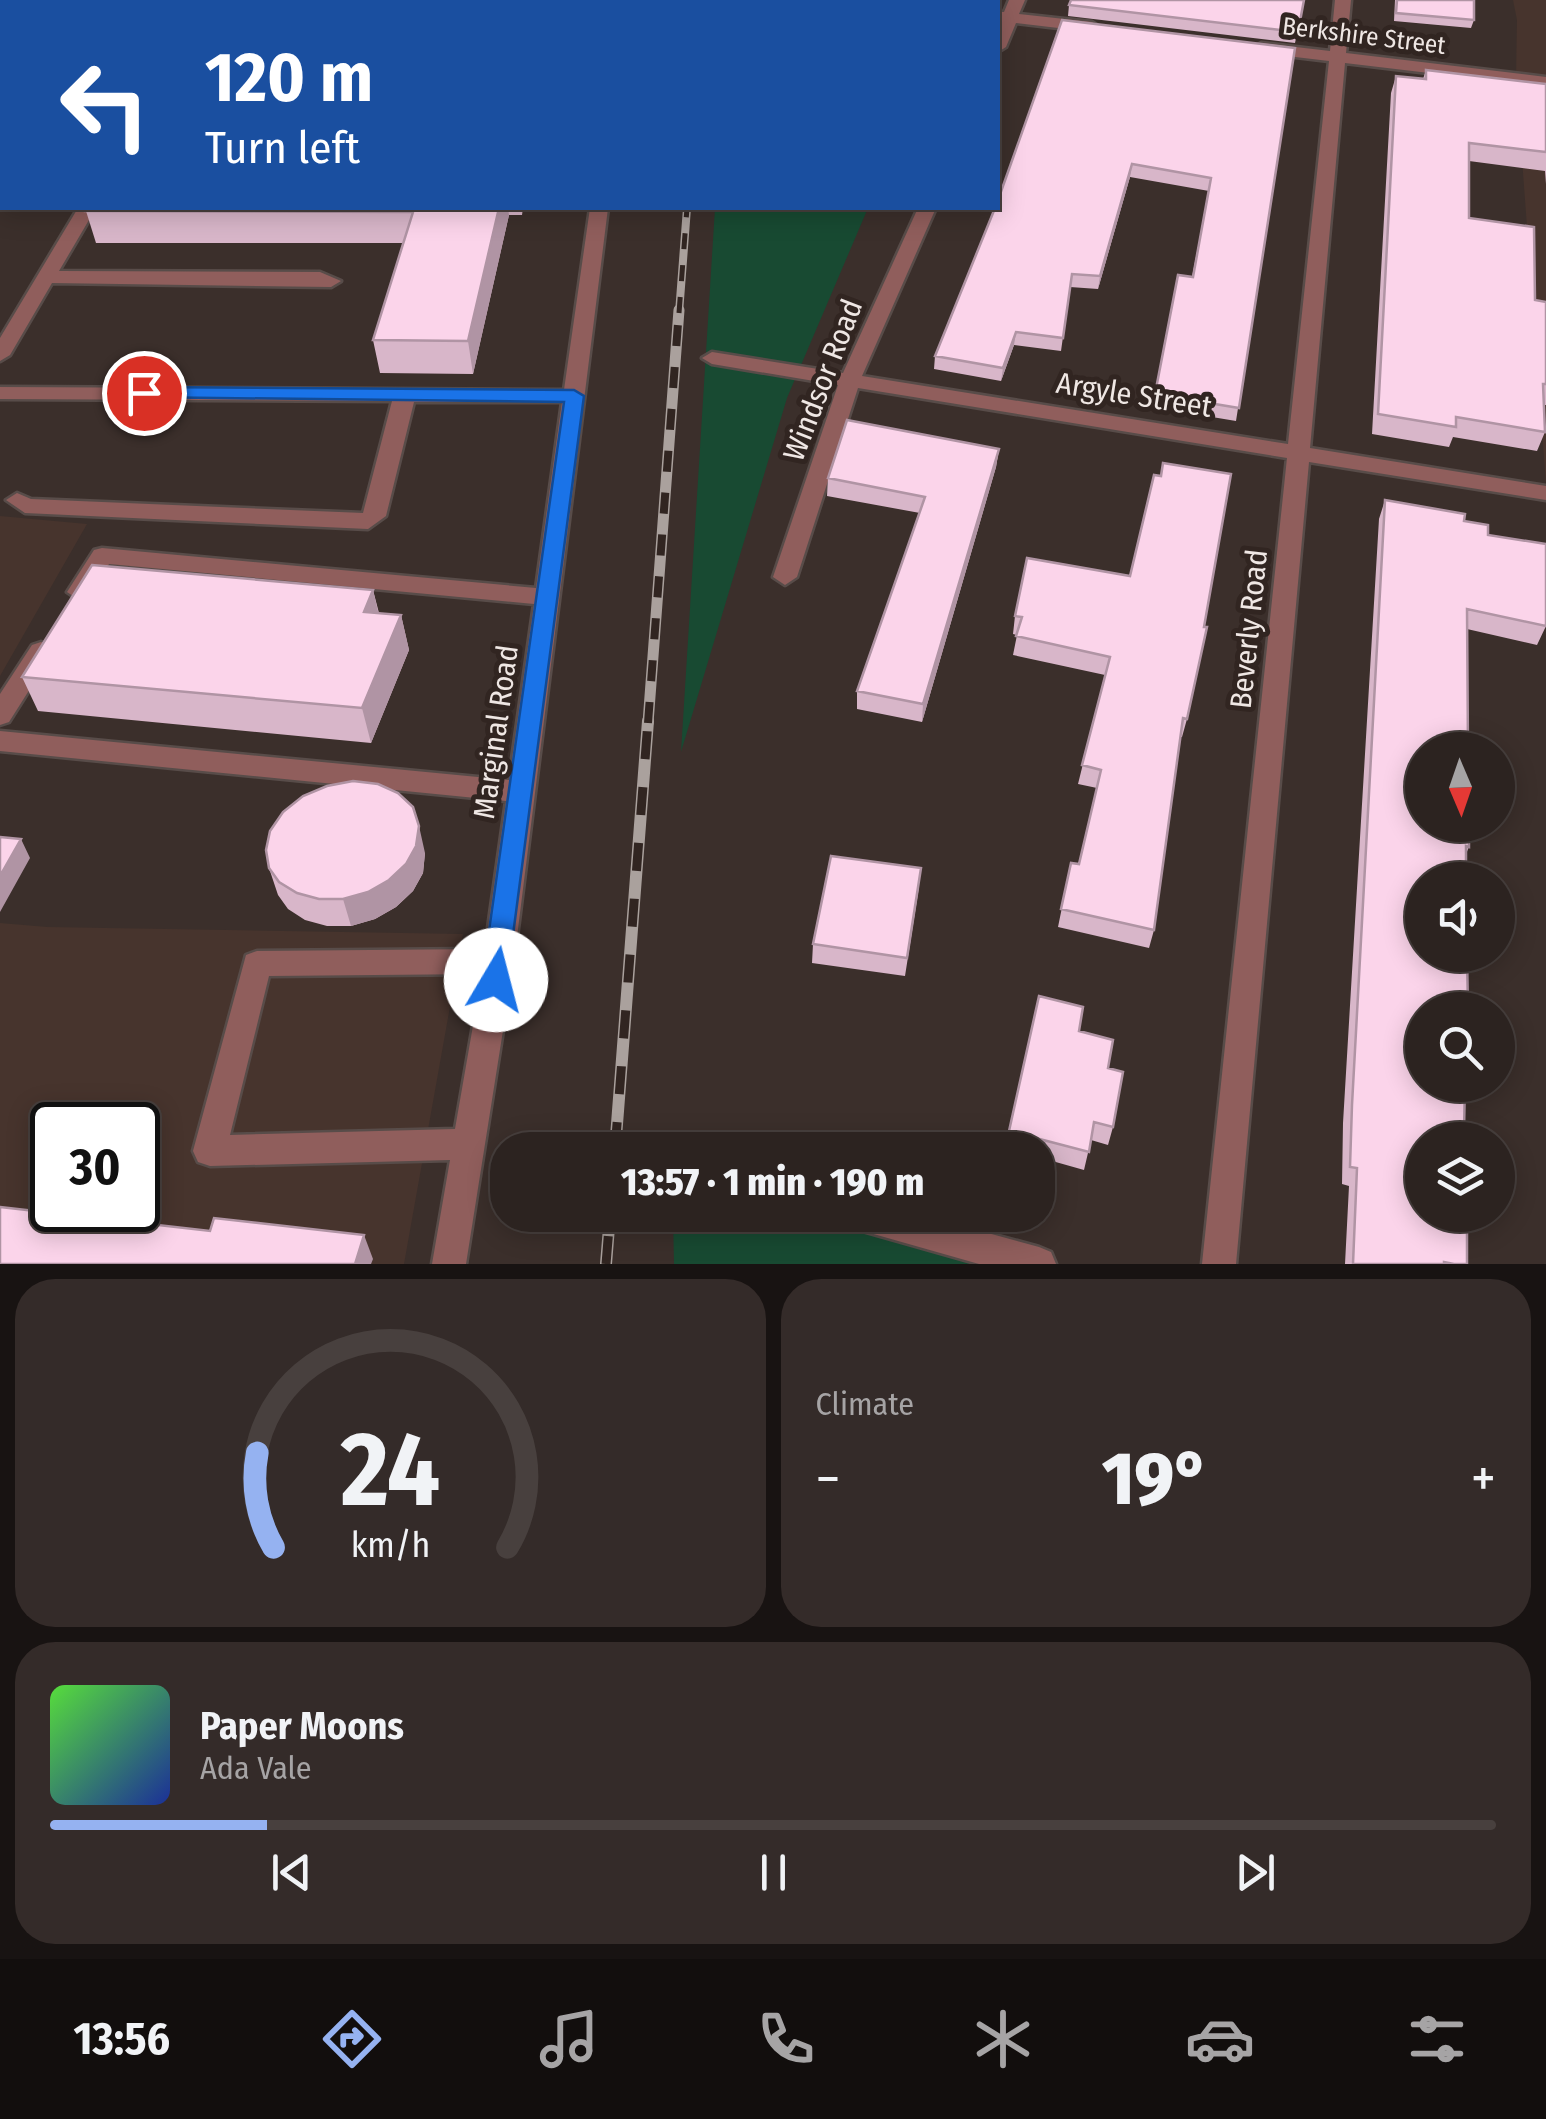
<!DOCTYPE html>
<html lang="en">
<head>
<meta charset="utf-8">
<style>
	body { margin:0; font-family:"Fira Sans Condensed",sans-serif; background:#342b29; color:#f1f3f6; height:100vh; display:flex; flex-direction:column; font-size:38px; white-space:nowrap }
	* { box-sizing:border-box; margin:0 }
	p { font-size:32px; color:#a6a4a5 }
	.icon { flex:none; width:55px; height:55px; fill:none; stroke:currentColor; stroke-width:2; stroke-linecap:round; stroke-linejoin:round }
	.map { position:relative; height:1264px; overflow:hidden }
	.sheet { display:flex; flex-direction:column; gap:15px; padding:15px; background:#181312; flex:1 }
	.sheet>* { flex:none }
	.hud { position:absolute; left:0px; top:0px; width:1000px; height:210px; box-shadow:0 5px 25px #0003,0 0 0 2px #48403e; background:#1a4fa0; color:#fff; overflow:hidden }
	.needle { width:65px; rotate:178deg }
	.fabs { position:absolute; left:1405px; top:732px; display:grid; gap:20px }
	.fabs a { display:grid; place-items:center; width:110px; height:110px; border-radius:50%; background:#2c2320; box-shadow:0 5px 25px #0003,0 0 0 2px #48403e; font-size:50px }
	.speed { position:absolute; left:30px; top:1102px; display:flex; gap:20px; font-size:50px; font-weight:700; text-align:center }
	.speed>* { display:grid; place-content:center; width:130px; height:130px; border-radius:50%; background:#2c2320; box-shadow:0 5px 25px #0003,0 0 0 2px #48403e; line-height:1 }
	.speed .limit { border:5px solid #111; border-radius:15px; background:#fff; color:#111 }
	.pin { position:absolute; display:grid; place-items:center; width:85px; height:85px; color:#fff; margin:-42px; border:5px solid #fff; border-radius:50%; box-shadow:0 2px 10px #0007 }
	.me { position:absolute; width:110px; margin:-55px; rotate:8deg; stroke-linejoin:round; filter:drop-shadow(0 0 8px #0008) }
	.turn { display:flex; align-items:center; gap:35px; height:210px; padding:0 40px; font-size:45px }
	.turn .icon { width:130px; height:130px; stroke-width:2.5 }
	.turn b { display:block; font-size:70px; line-height:85px }
	.big { font-size:75px; font-weight:800; line-height:1.1 }
	.sheet .widget { flex:1; display:flex; flex-direction:column; justify-content:center; gap:15px; min-width:0; padding:0 35px; border-radius:40px; background:#342b29 }
	.sheet .dial { align-items:center; gap:0 }
	.dial svg { height:260px; overflow:visible; fill:none; stroke:#48403e; stroke-width:7; stroke-linecap:round; text-anchor:middle }
	.dial text { fill:#f1f3f6; stroke:none }
	.song { display:flex; align-items:center; gap:30px }
	.cover { width:120px; height:120px; border-radius:15px; background:linear-gradient(135deg,hsl(110 70% 55%),hsl(230 70% 35%)) }
	.played { height:10px; border-radius:5px; background:linear-gradient(90deg,#95b2f1 15%,#48403e 15%) }
	.keys { display:flex; justify-content:space-around; direction:ltr }
	.heat { display:flex; justify-content:space-between; align-items:center; font-size:55px; direction:ltr }
	.sheet .tiles { flex:1; display:grid; gap:15px; grid-template-columns:1fr 1fr }
	.widget:last-child { grid-column:span 2 }
	.trip { position:absolute; left:490px; top:1132px; width:565px; height:100px; border-radius:40px; background:#2c2320; box-shadow:0 5px 25px #0003,0 0 0 2px #48403e; font-weight:800; line-height:100px; text-align:center }
	.menu { display:flex; height:160px; justify-content:space-around; align-items:center; background:#120e0d; color:#a6a4a5 }
	.menu .icon { width:70px; height:70px }
	.menu .selected { color:#95b2f1 }
	.menu b { font-size:45px; color:#f1f3f6 }
	.map>svg:first-child { display:block }
</style>
</head>
<body>
<div class="map">
<svg width="1546" height="1264" viewBox="0 0 1546 1264">
	<rect width="100%" height="100%" fill="#3b2f2b"/>
	<path fill="#47342d" fill-rule="evenodd" d="M1513,0H1546V484L1516,78L1517,20Z
		M0,516L87,524L0,676Z
		M0,923L47,927L463,934L404,1264H0ZM52,1125H138V1210H52Z"/>
	<path fill="#184a32" d="M715,208H868L787,398L681,752Z
		M673,1215H863L1039,1264H674Z"/>
	<g fill="none" stroke-linecap="round" stroke-linejoin="round">
		<g stroke="#584c49" stroke-width="5">
			<path id="minor" d="M622,0H638V2H623Z
				M1009,0H1025L1019,14L1092,22L1100,27L1092,32L1016,23L1006,47L998,52L1001,21L998,12H1004Z
				M1335,0H1351L1346,53L1546,77V87L1345,63L1310,448L1546,486V500L1309,462L1236,1264H1202L1287,458L858,388L797,577L785,585L773,577L838,385L712,364L702,358L712,352L843,373L918,208H936L862,376L1288,444L1329,61L1261,53L1253,48L1261,43L1330,51Z
				M2,75V87L0,88V76Z
				M78,208H96L59,271L320,272L341,281L331,287L52,283L10,355L0,361V338Z
				M590,208H608L514,961L466,1264H432L450,1160L210,1166L198,1162L193,1151L246,955L257,951L485,949L506,801L0,751V731L509,780L534,604L109,564L88,598L79,600L67,592L94,550L102,548L536,588L562,402H414L386,516L368,529L25,513L6,500L17,493L31,499L363,513L392,401L0,399V387L564,390ZM482,974L455,1129L230,1135L269,976Z
				M41,642L50,645L54,651L9,722L0,725V694L32,645Z
				M846,1215H922L1039,1247L1051,1252L1056,1264H979L863,1231L851,1226Z"/>
		</g>
		<use href="#minor" fill="#905e5c" fill-rule="evenodd"/>
		<g stroke="#aaa19d" stroke-width="8">
			<path id="rail-far2" d="M679,313L687,208"/>
		</g>
		<g stroke="#aaa19d" stroke-width="11">
			<path id="rail-far1" d="M648,723L679,310"/>
		</g>
		<g stroke="#aaa19d" stroke-width="12">
			<path id="rail" d="M615,1150L648,721
				M606,1264L610,1215"/>
		</g>
		<use href="#rail-far2" stroke="#312521" stroke-width="5" stroke-dasharray="16" stroke-linecap="butt"/>
		<use href="#rail-far1" stroke="#312521" stroke-width="8" stroke-dasharray="21" stroke-linecap="butt"/>
		<use href="#rail" stroke="#312521" stroke-width="9" stroke-dasharray="28" stroke-linecap="butt"/>
	</g>
	<path fill="#d8b6c9" d="M1304,0L1295,43L1068,16L1069,5Z
		M1395,0H1474V20L1471,28L1394,21Z
		M1295,48L1236,421L1152,407L1178,275L1192,277L1209,191L1130,177L1098,289L1070,287L1061,351L1014,345L1001,381L934,369L935,356L995,208Z
		M1426,70L1546,84V184L1545,171L1469,161V218L1535,300L1546,302V405H1544L1545,432L1537,451L1453,437L1449,447L1372,434L1391,93L1396,76L1423,79Z
		M88,208H523L522,215H509L473,374L380,373L373,340L403,243H96L86,211Z
		M999,449L996,467L922,722L857,709V691L920,513L827,496L828,478Z
		M1385,500L1464,521L1488,535L1546,626L1537,645L1467,629L1469,847L1466,854L1468,1008L1467,1010H1422V1140L1467,1264H1345L1349,1186L1342,1184L1343,1123L1379,519Z
		M1027,558L1187,719L1182,737H1180L1154,930L1149,948L1058,927L1071,863L1079,864L1097,788L1078,784L1105,675L1013,655L1017,635L1013,634L1015,616Z
		M373,590L379,613L401,615L409,650L371,743L38,711L22,677Z
		M425,853L423,873L413,891L396,907L375,919L351,926H327L305,920L288,909L278,895L269,868Z
		M919,887L905,976L812,963L813,944Z
		M1039,996L1079,1031L1108,1068L1113,1127L1108,1145L1091,1140L1084,1170L1038,1157V1150L1005,1149Z"/>
	<path fill="#b094a4" d="M1132,164L1130,177L1098,289L1100,276Z
		M499,208H508L509,215L473,374L468,341Z
		M1016,332L1014,345L1001,381L1003,368Z
		M999,449L996,467L922,722L923,704Z
		M373,590L381,624L364,612Z
		M401,615L409,650L371,743L362,708Z
		M419,826L425,853L423,873L413,891L396,907L375,919L351,926L343,899Z
		M21,839L30,858L0,912V876Z
		M364,1235L373,1259L371,1264H355Z"/>
	<path fill="#fbd4ea" stroke="#b094a4" stroke-width="2.5" d="M860,0H970L968,2H858Z
		M1071,0H1304L1298,32L1069,5Z
		M1397,0H1474V20L1396,13Z
		M1062,20L1295,48L1239,408L1155,394L1178,275L1193,277L1211,178L1132,164L1100,276L1072,274L1063,338L1016,332L1003,368L935,356L995,208H998V200Z
		M1426,70L1546,84V152L1469,143V218L1534,227L1535,300L1546,302V384H1543L1545,432L1456,417V427L1378,414L1396,76L1426,79Z
		M88,208H499L468,341L373,340L413,212L86,211Z
		M847,420L999,449L923,704L857,691L925,497L828,478Z
		M1163,463L1231,474L1204,627H1207L1187,719L1183,718L1154,930L1061,909L1071,863L1079,864L1101,770L1082,765L1110,657L1016,636L1022,617L1015,616L1027,558L1130,576L1154,475L1161,476Z
		M1385,500L1465,514L1464,521L1488,525V535L1546,544V626L1467,609L1468,750H1422V825H1469V847L1466,846V880H1422V955H1467L1468,1008H1465V1010H1422V1085H1465L1464,1130L1470,1132V1140H1422V1215H1467V1264H1454L1444,1262V1264H1353L1357,1168L1350,1167L1352,1105Z
		M92,565L373,590L364,612L401,615L362,708L22,677Z
		M353,781L378,784L398,793L413,807L419,826L416,846L406,864L389,880L368,892L343,899H319L297,893L279,882L269,868L266,850L270,831L283,812L303,796L327,786Z
		M0,837L21,839L0,876Z
		M831,856L921,868L907,958L813,944Z
		M1039,996L1083,1007L1079,1031L1113,1040L1108,1068L1123,1072L1113,1127L1094,1122L1089,1152L1009,1131Z
		M0,1207L210,1231L214,1218L364,1235L355,1264H0Z"/>
	<path fill="#1a73e8" stroke="#114b97" stroke-width="2.5" d="M144,387L574,390L584,396L506,988L496,991L486,988L482,980L564,402L138,397L135,393Z"/>
	<g text-anchor="middle" stroke-width="10" stroke-linejoin="round" paint-order="stroke">
		<g font-size="25" fill="#efe7e4" stroke="#312521">
			<text transform="translate(1364 35) rotate(7)" y="9">Berkshire Street</text>
		</g>
		<g font-size="30" fill="#efe7e4" stroke="#312521">
			<text transform="translate(823 380) rotate(-69)" y="10">Windsor Road</text>
			<text transform="translate(1134 395) rotate(9)" y="10">Argyle Street</text>
			<text transform="translate(1249 629) rotate(-84)" y="10">Beverly Road</text>
			<text transform="translate(496 732) rotate(-82)" y="10">Marginal Road</text>
		</g>
	</g>
</svg>
<div class="fabs">
<a><svg class="needle" viewBox="-14 -14 28 28"><path d="M0-13l5 13h-10z" fill="#e53935"/><path d="M0 13l5-13h-10z" fill="#a6a4a5"/></svg></a>
<a><svg class="icon" aria-label="sound" viewBox="0 0 24 24"><path d="M4 9h4l5-4v14l-5-4H4zM17 9q2 3 0 6"/></svg></a>
<a><svg class="icon" aria-label="search" viewBox="0 0 24 24"><circle cx="10" cy="10" r="6"/><path d="M15 15l6 6"/></svg></a>
<a><svg class="icon" aria-label="layers" viewBox="0 0 24 24"><path d="M12 4l9 5-9 5-9-5zM3 14l9 5 9-5"/></svg></a>
</div>
<div class="speed"><div class="limit">30</div></div>
<div class="pin" style="left:144px;top:393px;background:#d93025"><svg class="icon" aria-label="arrive" viewBox="0 0 24 24"><path d="M6 21V4h12l-3 4 3 4H6"/></svg></div>
<svg class="me" style="left:496px;top:980px" viewBox="-20 -20 40 40"><circle r="19" fill="#fff"/><path d="M0-13L10 11 0 6-10 11z" fill="#1a73e8"/></svg>
<div class="trip">13:57 · 1 min · 190 m</div>
<div class="hud">
<div class="turn"><svg class="icon" aria-label="left" viewBox="0 0 24 24"><path d="M17 20v-9H6M10 6l-5 5 5 5"/></svg><div><b>120 m</b>Turn left</div></div>
</div>
</div>
<section class="sheet">
<div class="tiles">
<div class="widget dial"><svg viewBox="0 0 100 80">
<path d="M14 69A42 42 0 1 1 86 69"/>
<path d="M14 69A42 42 0 0 1 9 40" stroke="#95b2f1"/>
<text x="50" y="56" font-size="32" font-weight="700">24</text>
<text x="50" y="72" font-size="11">km/h</text>
</svg></div>
<div class="widget"><p>Climate</p>
<div class="heat"><a>−</a><b class="big">19°</b><a>+</a></div>
</div>
<div class="widget">
<div class="song"><i class="cover"></i><div><b>Paper Moons</b><p>Ada Vale</p></div></div>
<div class="played"></div>
<div class="keys"><svg class="icon" aria-label="previous" viewBox="0 0 24 24"><path d="M18 5L8 12l10 7zM5 5v14"/></svg><svg class="icon" aria-label="pause" viewBox="0 0 24 24"><path d="M8 5v14M16 5v14"/></svg><svg class="icon" aria-label="next" viewBox="0 0 24 24"><path d="M6 5l10 7-10 7zM19 5v14"/></svg></div>
</div>
</div>
</section>
<nav class="menu">
<b>13:56</b>
<svg class="icon selected" aria-label="directions" viewBox="0 0 24 24"><path d="M12 3l9 9-9 9-9-9zM9 14v-3h6M13 9l2 2-2 2"/></svg>
<svg class="icon" aria-label="music" viewBox="0 0 24 24"><path d="M9 18V5l10-2v13"/><circle cx="6" cy="18" r="3"/><circle cx="16" cy="16" r="3"/></svg>
<svg class="icon" aria-label="phone" viewBox="0 0 24 24"><path d="M5 4h4l2 5-3 2q2 4 5 5l2-3 5 2v4C11 20 4 13 5 4z"/></svg>
<svg class="icon" aria-label="climate" viewBox="0 0 24 24"><path d="M12 3v18M4 7l16 10M4 17L20 7"/></svg>
<svg class="icon" aria-label="car" viewBox="0 0 24 24"><path d="M5 17H2v-5l4-1 3-4h7l3 4 3 1v5h-3M9 17h6M6 11h13"/><circle cx="7" cy="17" r="2"/><circle cx="17" cy="17" r="2"/></svg>
<svg class="icon" aria-label="filters" viewBox="0 0 24 24"><path d="M4 7h16M4 17h16"/><circle cx="9" cy="7" r="2"/><circle cx="15" cy="17" r="2"/></svg>
</nav>
</body>
</html>
